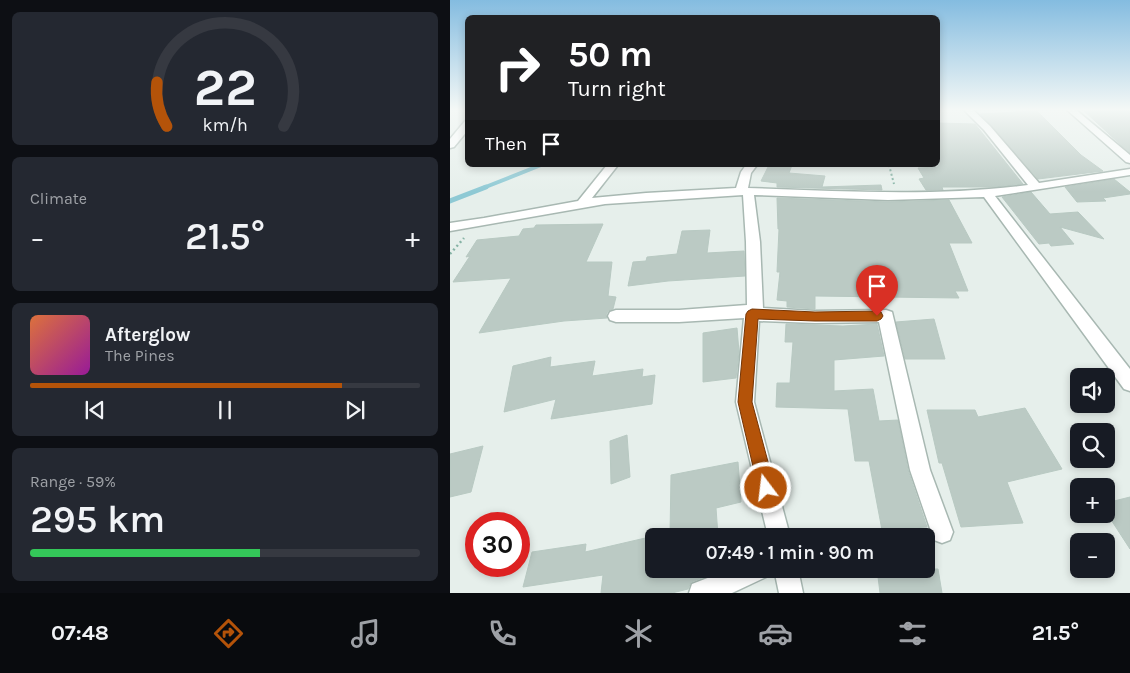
<!DOCTYPE html>
<html lang="en">
<head>
<meta charset="utf-8">
<style>
	body { margin:0; font-family:Karla,sans-serif; background:#242831; color:#f1f3f6; height:100vh; display:flex; flex-direction:column; font-size:19px; white-space:nowrap }
	* { box-sizing:border-box; margin:0 }
	p { font-size:16px; color:#9ea1a6 }
	.icon { flex:none; width:28px; height:28px; fill:none; stroke:currentColor; stroke-width:2; stroke-linecap:round; stroke-linejoin:round }
	.map { position:relative; flex:1; overflow:hidden }
	.side { display:flex; flex-direction:column; gap:12px; padding:12px; background:#0d0f14; width:450px }
	.side>* { flex:none }
	.hud { position:absolute; left:15px; top:15px; width:475px; height:152px; border-radius:8px; box-shadow:0 2px 8px #0003; background:#202124; color:#fff; overflow:hidden }
	.buttons { position:absolute; left:620px; top:368px; display:grid; gap:10px }
	.buttons a { display:grid; place-items:center; width:45px; height:45px; border-radius:8px; background:#171b24; box-shadow:0 2px 8px #0003; font-size:25px }
	.speed { position:absolute; left:15px; top:512px; display:flex; gap:10px; font-size:25px; font-weight:700; text-align:center }
	.speed>* { display:grid; place-content:center; width:65px; height:65px; border-radius:50%; background:#171b24; box-shadow:0 2px 8px #0003; line-height:1 }
	.speed .limit { border:8px solid #d22; background:#fff; color:#111 }
	.pin { position:absolute; display:grid; place-items:center; width:42px; height:42px; color:#fff; margin:-51px -21px; border-radius:50% 50% 50% 0; rotate:-45deg; box-shadow:0 0 5px #0007 }
	.pin .icon { rotate:45deg }
	.me { position:absolute; width:55px; margin:-28px; rotate:345deg; stroke-linejoin:round; filter:drop-shadow(0 0 4px #0008) }
	.turn { display:flex; align-items:center; gap:18px; height:105px; padding:0 20px; font-size:22px }
	.turn .icon { width:65px; height:65px; stroke-width:2.5 }
	.turn b { display:block; font-size:35px; line-height:42px }
	.then { display:flex; align-items:center; height:48px; padding:0 20px; background:#0003; gap:10px; font-size:19px }
	.big { font-size:38px; font-weight:600; line-height:1.1 }
	.side .widget { flex:1; display:flex; flex-direction:column; justify-content:center; gap:8px; min-width:0; padding:0 18px; border-radius:8px; background:#242831 }
	.side .dial { align-items:center; gap:0 }
	.dial svg { height:130px; overflow:visible; fill:none; stroke:#363941; stroke-width:7; stroke-linecap:round; text-anchor:middle }
	.dial text { fill:#f1f3f6; stroke:none }
	.song { display:flex; align-items:center; gap:15px }
	.cover { width:60px; height:60px; border-radius:8px; background:linear-gradient(135deg,hsl(20 70% 55%),hsl(300 70% 35%)) }
	.played { height:5px; border-radius:2px; background:linear-gradient(90deg,#b45309 80%,#363941 80%) }
	.keys { display:flex; justify-content:space-around; direction:ltr }
	.heat { display:flex; justify-content:space-between; align-items:center; font-size:28px; direction:ltr }
	.charge { height:8px; border-radius:4px; background:linear-gradient(90deg,#34c759 59%,#363941 0) }
	.trip { position:absolute; left:195px; top:528px; width:290px; height:50px; border-radius:8px; background:#171b24; box-shadow:0 2px 8px #0003; font-weight:600; line-height:50px; text-align:center }
	.tab-bar { display:flex; height:80px; justify-content:space-around; align-items:center; background:#090b0e; color:#9ea1a6 }
	.tab-bar .icon { width:35px; height:35px }
	.tab-bar .selected { color:#b45309 }
	.tab-bar b { font-size:22px; color:#f1f3f6 }
	main { display:flex; flex:1; min-height:0 }
	.map>svg:first-child { display:block }
</style>
</head>
<body>
<main>
<section class="side">
<div class="widget dial"><svg viewBox="0 0 100 80">
<path d="M14 69A42 42 0 1 1 86 69"/>
<path d="M14 69A42 42 0 0 1 8 42" stroke="#b45309"/>
<text x="50" y="56" font-size="32" font-weight="700">22</text>
<text x="50" y="72" font-size="11">km/h</text>
</svg></div>
<div class="widget"><p>Climate</p>
<div class="heat"><a>−</a><b class="big">21.5°</b><a>+</a></div>
</div>
<div class="widget">
<div class="song"><i class="cover"></i><div><b>Afterglow</b><p>The Pines</p></div></div>
<div class="played"></div>
<div class="keys"><svg class="icon" aria-label="previous" viewBox="0 0 24 24"><path d="M18 5L8 12l10 7zM5 5v14"/></svg><svg class="icon" aria-label="pause" viewBox="0 0 24 24"><path d="M8 5v14M16 5v14"/></svg><svg class="icon" aria-label="next" viewBox="0 0 24 24"><path d="M6 5l10 7-10 7zM19 5v14"/></svg></div>
</div>
<div class="widget"><p>Range · 59%</p><b class="big">295 km</b><div class="charge"></div></div>
</section>
<div class="map">
<svg width="680" height="593" viewBox="0 0 680 593">
	<rect width="100%" height="100%" fill="#e6efeb"/>
	<g fill="none" stroke-linecap="round" stroke-linejoin="round">
		<path stroke="#8ec9d4" stroke-width="4" d="M33,188L91,165"/>
		<path stroke="#8ec9d4" stroke-width="5" d="M0,201L36,187"/>
	</g>
	<path fill="#bbcac4" stroke="#b8c9c2" d="M632,109H680V153L672,146Z
		M587,111L631,155L653,171L588,179L530,114Z
		M488,123L525,124L573,184L544,187H492L493,190H476L469,179L474,178L468,168L488,167Z
		M319,165H342L339,173L375,176L372,187L431,185L432,190L327,187V183L311,181Z
		M664,179L680,192V194L653,198L656,201L627,202L615,187Z
		M581,192L600,214L628,212L654,239L610,227L624,244L601,246L599,243L589,244L552,197Z
		M327,198L438,202L499,200L522,243H499L518,291H505L509,298L365,296V309L337,307V301L327,300L330,272H327L329,229H328Z
		M153,224L136,262H162L158,296L166,297L163,309L158,311L156,315L157,318L114,321L29,333L61,278L3,282L20,256L16,257L27,240L69,236L73,229L84,228L86,225Z
		M260,230L257,253L294,251L295,276L218,281L178,286L183,262L196,261L197,257L227,254L232,231Z
		M484,319L495,359H455L446,322Z
		M336,324L393,326L427,324L434,356L384,360V391L423,389L429,421L448,420L458,470L477,527L432,530L419,461H405L398,409L326,407L327,383H340L343,342H335Z
		M287,328L289,352L286,378L253,382V333Z
		M101,357L100,367L145,361L142,376L193,369L192,377L205,375L202,404L101,419L106,399L54,412L63,366Z
		M575,408L612,469L557,482L573,523L511,527L492,463H489L477,410H525L528,417Z
		M177,435L180,477L161,484L160,441Z
		M33,446L21,492L0,497V454Z
		M288,462L291,502L266,508L268,536H220L221,475Z
		M680,497V549L656,512V503Z
		M204,536V569H276L241,582L238,589L222,593H151L153,575L73,587L82,552L136,544L135,552Z
		M427,569H488L492,593H430Z"/>
	<g fill="none" stroke-linecap="round" stroke-linejoin="round">
		<g stroke="#a8b8b2" stroke-width="3">
			<path id="street" d="M513,109H522L540,126L589,183L680,169V175L545,196L680,369V391L674,389L534,197L438,200L304,195L310,242L313,308L365,311L436,310L442,312L480,470L503,532L500,540L492,543L484,540L460,470L429,322L365,323L309,321L304,402L340,536H318L286,402L294,318L229,322H166L160,320L158,316L160,312L166,310H229L297,305L296,242L293,195L155,204L0,231V223L34,218L128,201L157,165H168L142,198L196,193L286,188L291,172L296,165H307L301,173L298,188C391,191 485,197 578,185L534,130Z
				M616,109H625L680,155V163L676,162Z
				M18,120V130L4,147L0,148V139L15,121Z
				M281,569H320L316,577L282,593H239L242,584Z
				M324,569H348L353,593H329Z"/>
		</g>
		<path stroke="#86b3a5" stroke-width="2" stroke-dasharray="2 2.5" stroke-linecap="butt" d="M439,165L444,184"/>
		<path stroke="#86b3a5" stroke-width="2.5" stroke-dasharray="2 3" stroke-linecap="butt" d="M0,254L14,238"/>
		<use href="#street" fill="#fff" fill-rule="evenodd"/>
	</g>
	<linearGradient id="sky" x2="0" y2="1"><stop stop-color="#84bce0"/><stop offset="0.57" stop-color="#f4f8f6"/><stop offset="1" stop-color="#f4f8f6" stop-opacity="0"/></linearGradient>
	<rect width="680" height="192" fill="url(#sky)"/>
	<path fill="#b45309" stroke="#753606" d="M302,309L365,312L427,311L431,312L433,316L431,319L427,321H365L308,319L302,402L325,488L322,494L316,496L311,494L308,488L288,402L296,314L298,311Z"/>
</svg>
<div class="buttons">
<a><svg class="icon" aria-label="sound" viewBox="0 0 24 24"><path d="M4 9h4l5-4v14l-5-4H4zM17 9q2 3 0 6"/></svg></a>
<a><svg class="icon" aria-label="search" viewBox="0 0 24 24"><circle cx="10" cy="10" r="6"/><path d="M15 15l6 6"/></svg></a>
<a>+</a>
<a>−</a>
</div>
<div class="speed"><div class="limit">30</div></div>
<div class="pin" style="left:427px;top:316px;background:#d93025"><svg class="icon" aria-label="arrive" viewBox="0 0 24 24"><path d="M6 21V4h12l-3 4 3 4H6"/></svg></div>
<svg class="me" style="left:316px;top:488px" viewBox="-20 -20 40 40"><circle r="17" fill="#b45309" stroke="#fff" stroke-width="3"/><path d="M0-11L8 9 0 5-8 9z" fill="#fff"/></svg>
<div class="trip">07:49 · 1 min · 90 m</div>
<div class="hud">
<div class="turn"><svg class="icon" aria-label="right" viewBox="0 0 24 24"><path d="M7 20v-9h11M14 6l5 5-5 5"/></svg><div><b>50 m</b>Turn right</div></div>
<div class="then">Then<svg class="icon" aria-label="arrive" viewBox="0 0 24 24"><path d="M6 21V4h12l-3 4 3 4H6"/></svg></div>
</div>
</div>
</main>
<nav class="tab-bar">
<b>07:48</b>
<svg class="icon selected" aria-label="directions" viewBox="0 0 24 24"><path d="M12 3l9 9-9 9-9-9zM9 14v-3h6M13 9l2 2-2 2"/></svg>
<svg class="icon" aria-label="music" viewBox="0 0 24 24"><path d="M9 18V5l10-2v13"/><circle cx="6" cy="18" r="3"/><circle cx="16" cy="16" r="3"/></svg>
<svg class="icon" aria-label="phone" viewBox="0 0 24 24"><path d="M5 4h4l2 5-3 2q2 4 5 5l2-3 5 2v4C11 20 4 13 5 4z"/></svg>
<svg class="icon" aria-label="climate" viewBox="0 0 24 24"><path d="M12 3v18M4 7l16 10M4 17L20 7"/></svg>
<svg class="icon" aria-label="car" viewBox="0 0 24 24"><path d="M5 17H2v-5l4-1 3-4h7l3 4 3 1v5h-3M9 17h6M6 11h13"/><circle cx="7" cy="17" r="2"/><circle cx="17" cy="17" r="2"/></svg>
<svg class="icon" aria-label="filters" viewBox="0 0 24 24"><path d="M4 7h16M4 17h16"/><circle cx="9" cy="7" r="2"/><circle cx="15" cy="17" r="2"/></svg>
<b>21.5°</b>
</nav>
</body>
</html>
